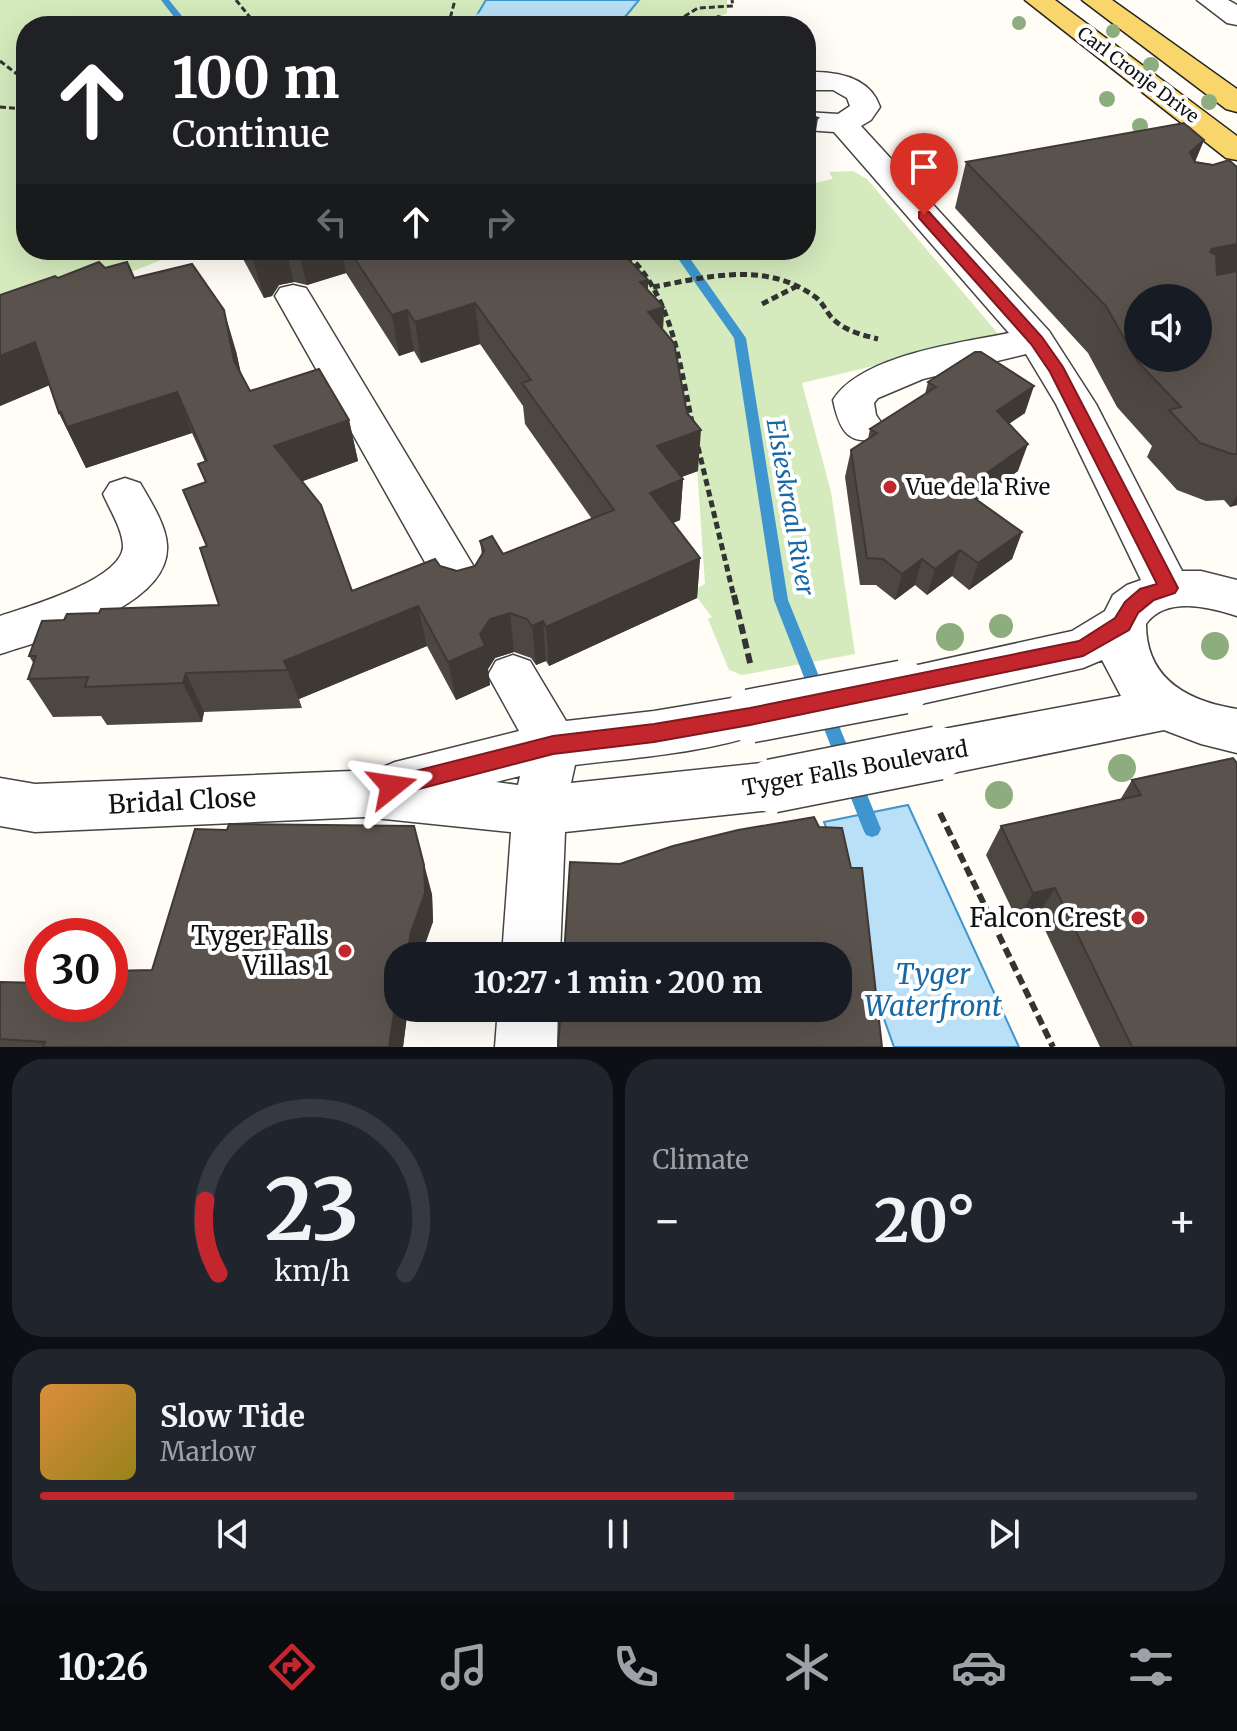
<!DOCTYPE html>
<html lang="en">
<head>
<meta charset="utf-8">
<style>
	body { margin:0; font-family:Merriweather,serif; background:#20242c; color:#f1f3f6; height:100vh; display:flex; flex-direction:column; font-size:30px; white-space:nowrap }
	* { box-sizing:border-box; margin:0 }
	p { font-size:26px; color:#9ea1a6 }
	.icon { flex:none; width:44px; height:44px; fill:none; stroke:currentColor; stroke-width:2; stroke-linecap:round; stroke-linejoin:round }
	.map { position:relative; height:1047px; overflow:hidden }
	.side { display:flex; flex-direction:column; gap:12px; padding:12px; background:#0d0f14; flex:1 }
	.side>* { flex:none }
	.hud { position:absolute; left:16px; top:16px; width:800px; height:244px; border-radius:32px; box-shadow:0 8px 32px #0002; background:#202124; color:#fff; overflow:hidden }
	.controls { position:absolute; left:1124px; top:284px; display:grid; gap:16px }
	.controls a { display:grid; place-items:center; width:88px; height:88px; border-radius:50%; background:#171b24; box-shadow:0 8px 32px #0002; font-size:40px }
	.speed { position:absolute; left:24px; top:918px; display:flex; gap:16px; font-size:40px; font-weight:700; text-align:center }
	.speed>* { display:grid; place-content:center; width:104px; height:104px; border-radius:50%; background:#171b24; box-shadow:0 8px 32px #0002; line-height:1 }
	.speed .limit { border:12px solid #d22; background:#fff; color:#111 }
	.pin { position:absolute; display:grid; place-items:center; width:68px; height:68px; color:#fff; margin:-82px -34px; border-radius:50% 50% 50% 0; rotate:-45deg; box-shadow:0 0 8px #0007 }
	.pin .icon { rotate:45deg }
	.me { position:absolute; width:88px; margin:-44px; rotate:75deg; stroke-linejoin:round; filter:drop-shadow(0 0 6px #0008) }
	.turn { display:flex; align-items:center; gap:28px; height:168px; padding:0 24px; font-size:36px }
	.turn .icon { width:104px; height:104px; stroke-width:2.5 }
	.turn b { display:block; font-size:56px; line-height:68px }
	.lanes { display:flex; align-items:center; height:76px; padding:0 24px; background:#0003; justify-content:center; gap:40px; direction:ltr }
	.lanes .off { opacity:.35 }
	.big { font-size:60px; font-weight:700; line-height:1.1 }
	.side .tile { flex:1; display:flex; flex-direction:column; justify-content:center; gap:12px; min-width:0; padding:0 28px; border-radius:32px; background:#20242c }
	.side .dial { align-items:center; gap:0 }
	.dial svg { height:208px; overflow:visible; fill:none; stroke:#363941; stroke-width:7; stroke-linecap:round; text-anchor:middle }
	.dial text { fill:#f1f3f6; stroke:none }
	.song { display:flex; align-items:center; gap:24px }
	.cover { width:96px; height:96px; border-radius:12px; background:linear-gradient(135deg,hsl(30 70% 55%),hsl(50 70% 35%)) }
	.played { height:8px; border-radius:4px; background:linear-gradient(90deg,#c4262e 60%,#363941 60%) }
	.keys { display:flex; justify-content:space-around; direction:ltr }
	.heat { display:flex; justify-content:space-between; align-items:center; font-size:44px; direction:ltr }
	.side .tiles { flex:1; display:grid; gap:12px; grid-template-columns:1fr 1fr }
	.tile:last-child { grid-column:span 2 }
	.trip { position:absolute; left:384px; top:942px; width:468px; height:80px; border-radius:32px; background:#171b24; box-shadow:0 8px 32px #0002; font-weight:700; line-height:80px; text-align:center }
	.tab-bar { display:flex; height:128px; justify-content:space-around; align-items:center; background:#090b0e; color:#9ea1a6 }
	.tab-bar .icon { width:56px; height:56px }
	.tab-bar .selected { color:#c4262e }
	.tab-bar b { font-size:36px; color:#f1f3f6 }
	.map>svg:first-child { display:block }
</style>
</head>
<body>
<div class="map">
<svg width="1237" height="1047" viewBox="0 0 1237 1047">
	<rect width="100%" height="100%" fill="#fffdf5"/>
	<path fill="#d5ebbd" d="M0,0H486L477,15L499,26H26V250H187L0,323Z
		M639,0H727V13L701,26H606L626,16Z
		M853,171L867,179L1000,336L802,383L831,492L855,654L742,675L729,670L708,619L712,617L692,591L705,584L697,467L597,250H806V185L833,179L829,172Z"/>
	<path fill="#b9e0f7" stroke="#3f96cf" stroke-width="2" d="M486,0H639L626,16L606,26H499L477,15Z
		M908,805L1019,1047H894L857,943L852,896L824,822Z"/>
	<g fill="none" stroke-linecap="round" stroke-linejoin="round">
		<path fill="#3f96cf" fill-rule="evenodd" d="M161,0H169L190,26H181Z
			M672,250H684L746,338L788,600L881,829L878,835L872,837L866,835L863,829L774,600L734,338Z"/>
		<path fill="#b9e0f7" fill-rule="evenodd" d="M487,11L497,14L502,20L498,26H467L477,14Z"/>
		<g stroke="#444" stroke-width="3">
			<path id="minor" d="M1197,0H1228L1237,5V25L1227,23Z
				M806,72C835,71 870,76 880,107L871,120L861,126L1049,331L1096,404L1182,571H1201L1237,580V616C1209,607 1166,596 1146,624C1146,679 1187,701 1237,709V753L1201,744L1164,730L938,776L920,769L912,753L920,737L938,730L1121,696L1102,660L1083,668L903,708L886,702L878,687L886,672L1072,631L1105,611L1113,595L1127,585L1141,580L1056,404L1026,354L923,379L878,398L874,403L876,415L885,428L879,438C847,447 839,428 833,400C861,355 960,343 1009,333L834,132L806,130V112L838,114L850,106L847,98L833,90H806Z
				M293,285L306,288L311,296L480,577L487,590L480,603L464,608L448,603L275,296L280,288Z
				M125,478L140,483C150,500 166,525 167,545C171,608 45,639 0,654V616C27,607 121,580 123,547C123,530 110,510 103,494L110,483Z
				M513,655L530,661L566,721L654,711L750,695L768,701L775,716L768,731C707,753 638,757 575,765L571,783L772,762L791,769L798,786L791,803L772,810L565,832L560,956H502L511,832L365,817L35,832L0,826V778L35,784L376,770L395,762L519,731L488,675L496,661ZM520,776L518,785L496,782Z
				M498,1008H558L557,1047H495Z"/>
		</g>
		<g stroke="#222" stroke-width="3">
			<path id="major" d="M1025,0H1055L1237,136V160L1226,158Z
				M1082,0H1112L1237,89V112L1226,109Z"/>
		</g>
		<path stroke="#333" stroke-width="3" stroke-dasharray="6 3" stroke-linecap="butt" d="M236,0L257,26
			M448,26L455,0
			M669,26L698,8L733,6L732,0
			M0,61L26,81
			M0,107L26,109
			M622,250L630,257"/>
		<path stroke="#333" stroke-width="5" stroke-dasharray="7 4" stroke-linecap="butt" d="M628,255C672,297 680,365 692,422
			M653,287C707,277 765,261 814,296C823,302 826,312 833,319C845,331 863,335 878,339
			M762,304L797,286
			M698,447L734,597"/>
		<path stroke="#333" stroke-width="6" stroke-dasharray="10 5" stroke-linecap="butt" d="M734,595L751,667
			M940,813L1053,1047"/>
		<use href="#minor" fill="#fff" fill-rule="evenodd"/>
		<use href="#major" fill="#f9d66b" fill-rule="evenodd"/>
		<g stroke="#444" stroke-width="56" stroke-linecap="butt">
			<path id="minor-bridge" d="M750,716L903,687
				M772,786L938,753"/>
		</g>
		<use href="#minor-bridge" stroke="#fff" stroke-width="53"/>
	</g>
	<g fill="#8dad7f">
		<circle cx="1019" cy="23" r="7"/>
		<circle cx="1113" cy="31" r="7"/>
		<circle cx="1151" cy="65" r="8"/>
		<circle cx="1107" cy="99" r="8"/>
		<circle cx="1209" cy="102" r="8"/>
		<circle cx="1140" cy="126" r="8"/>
		<circle cx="1001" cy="626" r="12"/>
		<circle cx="950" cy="637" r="14"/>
		<circle cx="1215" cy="646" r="14"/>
		<circle cx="1122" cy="768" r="14"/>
		<circle cx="999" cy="795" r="14"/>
	</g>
	<path fill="#4d4742" d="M1204,140L1195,162L1237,167V505L1230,507L1224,500L1206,501L1177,490L1147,457L1152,446L1117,407L1088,353L955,208L966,162Z
		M240,250H624L632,259V263L648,280V290L664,307L663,330L698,471L681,477L683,479L680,520L673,523L700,558L697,598L549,666L546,661L536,665L531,658L514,652L495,658L488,669L490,685L456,700L427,646L299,699L302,708L204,712L202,722L107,725L101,716L53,717L28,679L34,664L29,656L64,620L99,613L219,605L206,546L183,490L205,483V462L192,433L86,468L59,413L50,385L0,406L58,278L105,268L134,278L236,351L241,374L250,391L349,420L358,461L302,481L352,591L440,566L457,571L475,566L482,555L480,541L503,554L592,519L525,424L523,406L480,344L421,363L414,351L399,356L346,273L307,285L294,282L279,285L272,296L264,298L242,257Z
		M928,382L1025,413L1009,424L1018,471L977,500L1022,532L1012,559L969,590L952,576L927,595L915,585L895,600L876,585H860L845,477L851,450L868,439L870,429L925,394Z
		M1237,763V1047H1100L1038,915L1017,920L986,855L1001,826L1120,800L1132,780Z
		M432,894L433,922L398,956V1008H408L403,1047H0V982L42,1004L152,970Z"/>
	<path fill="#3f3936" d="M818,118L814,144L806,151V128Z
		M1204,140L1185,185L1190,152Z
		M1237,244V285L1191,295L1212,249Z
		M265,250H286L294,282L279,285L272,296L264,298L253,258Z
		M298,250H342L346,273L307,285Z
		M648,280L647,320L640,282Z
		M475,303L480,344L421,363L415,322Z
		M664,307L662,348L648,312Z
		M224,310L236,351L247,402L234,361Z
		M407,310L414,351L399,356L392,315Z
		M35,342L54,383L0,406V356Z
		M1034,386L1025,413L988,437L997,411Z
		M177,392L192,433L86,468L59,413Z
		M349,420L358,461L287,487L274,446Z
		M701,430L698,471L655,487L657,446Z
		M1028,444L1018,471L954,516L963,490Z
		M683,479L680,520L649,533L650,493Z
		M1237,495V505L1230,507Z
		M1022,532L1012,559L969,590L978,563Z
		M960,550L952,576L927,595L935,569Z
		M700,558L697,598L549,666L546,627Z
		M922,559L915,585L895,600L902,574Z
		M418,606L427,646L299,699L284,661Z
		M510,613L514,652L495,658L488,669L490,685L456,700L448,662L480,634L490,619Z
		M543,621L546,661L536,665L532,626Z
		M186,673L204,712L202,722L183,683Z
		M414,826L432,894L433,922L421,956H407Z
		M1055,888L1038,915L1017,920L1033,893Z
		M398,986V1008H408L403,1047H389Z"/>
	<path fill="#5a524d" stroke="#3f3936" stroke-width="2" fill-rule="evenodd" d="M718,16L752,26H704Z
		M806,114L818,118L806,128Z
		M1184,123L1204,140L1190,152L1195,162L1213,165L1229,160L1237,167V244L1212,249L1210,252L1216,255L1217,275L1237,271V454H1232L1200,443L1169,410L1181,407L1137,361L1106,306L966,162ZM1138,298H1198V358H1138Z
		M249,250H265L262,255L253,258Z
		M349,250H624L632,259L629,260L648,280L640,282L664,307L648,312L674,343L687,413L701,430L657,446L683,479L650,493L700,558L546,627L543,621L532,626L527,619L510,613L490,619L480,634L485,646L448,662L418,606L284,661L288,670L186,673L183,683L85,687L88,677L28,679L36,656H29L42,621L64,620L67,614L99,613L101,609L219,605L200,548L207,546L183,490L206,482L198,464L207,461L177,392L67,427L61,412L59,413L35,342L0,356V295L55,276L58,278L99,262L105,268L127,262L134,278L192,264L224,310L234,361L250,391L319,369L349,420L274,446L321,505L352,591L435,559L440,566L457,571L475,566L484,551L480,541L492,536L503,554L614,510L522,383L531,380L475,303L415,322L407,310L392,315Z
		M975,352H981L1034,386L997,411L1028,444L963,490L1022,532L978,563L960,550L935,569L922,559L902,574L883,559L867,558L851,450L877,433L870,429L936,387L928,382Z
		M1233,758L1237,763V1047H1132L1055,888L1033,893L1001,826L1141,795L1132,780Z
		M814,817L819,827L842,828L851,868H862L882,1047H558L561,1008H838V956H564L570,862L620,864L673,846L738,830Z
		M229,824L414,826L424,865L425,893L411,932L407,956H398V986L389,1047H43L45,1042L0,1039V982L42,983V1004H110V971L152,970L195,829L227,830Z"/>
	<path fill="#c4262e" stroke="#7f191e" stroke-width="2" d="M924,211L929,212L1042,337L1063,367L1178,588L1175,593L1154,600L1138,613L1129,630L1083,656L750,725L654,742L553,754L392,796L384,793L381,786L384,780L392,777L553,736L654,724L750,708L1079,641L1115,618L1125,602L1140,589L1157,584L1050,372L1031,344L919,218V212Z"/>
	<g fill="#c4262e" stroke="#fff" stroke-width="3">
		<circle cx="890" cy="487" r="8"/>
		<circle cx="1138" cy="918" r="8"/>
		<circle cx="345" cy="951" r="8"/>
	</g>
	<g text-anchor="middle" stroke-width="8" stroke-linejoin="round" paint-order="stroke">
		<g font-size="18" fill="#111" stroke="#fff">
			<text transform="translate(1138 75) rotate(37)" y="6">Carl Cronje Drive</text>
		</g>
		<g font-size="22" fill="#111" stroke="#fff" text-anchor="start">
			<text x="906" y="495">Vue de la Rive</text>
		</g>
		<g font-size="22" fill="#111" stroke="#fff">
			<text transform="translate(855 768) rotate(-10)" y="8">Tyger Falls Boulevard</text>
		</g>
		<g font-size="24" font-style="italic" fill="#1768a6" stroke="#fff">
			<text transform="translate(790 507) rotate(80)" y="8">Elsieskraal River</text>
		</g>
		<g font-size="26" fill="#111" stroke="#fff">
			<text transform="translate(182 801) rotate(-3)" y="9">Bridal Close</text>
		</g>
		<g font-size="26" fill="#111" stroke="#fff" text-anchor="end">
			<text x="1122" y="927">Falcon Crest</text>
			<text x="329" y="945">Tyger Falls<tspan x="329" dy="30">Villas 1</tspan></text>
		</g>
		<g font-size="28" font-style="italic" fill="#1768a6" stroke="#fff">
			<text x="933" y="984">Tyger<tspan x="933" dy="32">Waterfront</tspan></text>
		</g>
	</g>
</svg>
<div class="controls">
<a><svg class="icon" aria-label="sound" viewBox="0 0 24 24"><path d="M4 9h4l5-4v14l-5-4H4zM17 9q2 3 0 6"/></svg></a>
</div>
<div class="speed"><div class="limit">30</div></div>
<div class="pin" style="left:924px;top:215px;background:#d93025"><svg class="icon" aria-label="arrive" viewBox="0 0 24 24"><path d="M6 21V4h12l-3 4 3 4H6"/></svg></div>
<svg class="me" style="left:392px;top:786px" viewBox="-20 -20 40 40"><path d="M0-17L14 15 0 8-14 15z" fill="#c4262e" stroke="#fff" stroke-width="4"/></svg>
<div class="trip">10:27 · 1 min · 200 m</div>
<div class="hud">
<div class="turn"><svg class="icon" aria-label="ahead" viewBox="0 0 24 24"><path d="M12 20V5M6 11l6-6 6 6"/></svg><div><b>100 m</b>Continue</div></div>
<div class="lanes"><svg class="icon off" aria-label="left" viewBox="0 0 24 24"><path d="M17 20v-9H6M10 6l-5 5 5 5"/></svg><svg class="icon" aria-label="ahead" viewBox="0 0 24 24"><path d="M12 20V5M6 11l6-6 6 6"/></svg><svg class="icon off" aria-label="right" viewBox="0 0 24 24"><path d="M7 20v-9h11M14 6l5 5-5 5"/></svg></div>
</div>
</div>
<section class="side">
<div class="tiles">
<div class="tile dial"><svg viewBox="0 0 100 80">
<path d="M14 69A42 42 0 1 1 86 69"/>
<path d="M14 69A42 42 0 0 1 9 41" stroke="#c4262e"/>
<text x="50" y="56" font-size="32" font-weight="700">23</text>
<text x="50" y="72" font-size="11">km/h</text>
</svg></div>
<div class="tile"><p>Climate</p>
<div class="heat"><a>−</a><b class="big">20°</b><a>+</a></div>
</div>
<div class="tile">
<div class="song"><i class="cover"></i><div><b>Slow Tide</b><p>Marlow</p></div></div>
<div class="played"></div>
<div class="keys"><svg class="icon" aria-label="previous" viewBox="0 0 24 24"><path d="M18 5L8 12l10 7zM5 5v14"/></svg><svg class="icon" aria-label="pause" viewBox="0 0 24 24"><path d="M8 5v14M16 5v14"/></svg><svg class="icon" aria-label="next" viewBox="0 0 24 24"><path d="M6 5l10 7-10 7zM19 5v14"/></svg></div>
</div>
</div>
</section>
<nav class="tab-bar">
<b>10:26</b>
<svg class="icon selected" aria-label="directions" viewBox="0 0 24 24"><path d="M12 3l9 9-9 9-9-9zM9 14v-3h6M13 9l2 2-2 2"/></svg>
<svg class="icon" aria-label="music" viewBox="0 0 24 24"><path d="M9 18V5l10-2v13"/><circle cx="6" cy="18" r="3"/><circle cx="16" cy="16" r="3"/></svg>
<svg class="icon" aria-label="phone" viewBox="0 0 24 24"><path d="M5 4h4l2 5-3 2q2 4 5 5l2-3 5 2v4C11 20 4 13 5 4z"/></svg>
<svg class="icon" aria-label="climate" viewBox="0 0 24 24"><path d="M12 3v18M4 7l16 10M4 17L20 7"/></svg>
<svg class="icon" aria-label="car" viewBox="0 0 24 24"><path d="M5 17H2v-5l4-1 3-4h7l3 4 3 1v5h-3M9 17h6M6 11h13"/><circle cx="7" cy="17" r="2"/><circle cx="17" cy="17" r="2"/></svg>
<svg class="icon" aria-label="filters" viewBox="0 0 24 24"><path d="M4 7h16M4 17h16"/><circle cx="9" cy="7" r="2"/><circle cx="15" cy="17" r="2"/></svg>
</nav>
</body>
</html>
